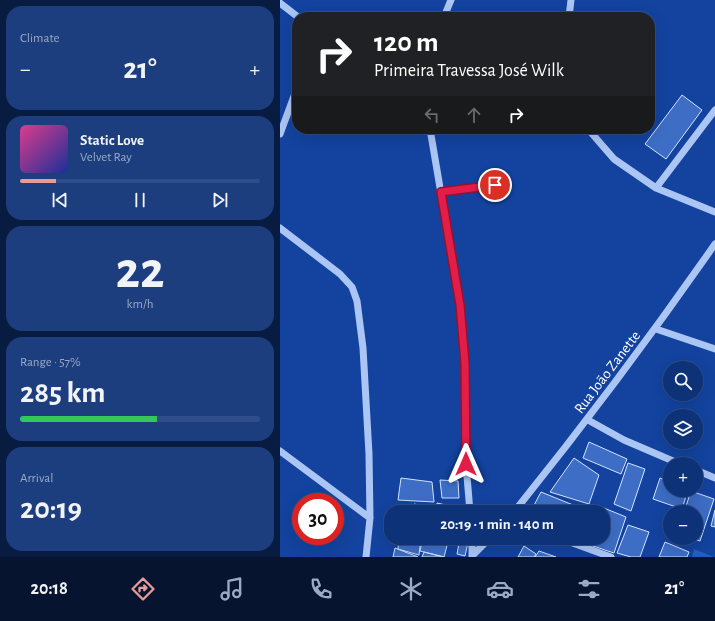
<!DOCTYPE html>
<html lang="en">
<head>
<meta charset="utf-8">
<style>
	body { margin:0; font-family:"Alegreya Sans",sans-serif; background:#1c3e7f; color:#f1f3f6; height:100vh; display:flex; flex-direction:column; font-size:15px; white-space:nowrap }
	* { box-sizing:border-box; margin:0 }
	p { font-size:13px; color:#9baac6 }
	.icon { flex:none; width:22px; height:22px; fill:none; stroke:currentColor; stroke-width:2; stroke-linecap:round; stroke-linejoin:round }
	.map { position:relative; flex:1; overflow:hidden }
	.side { display:flex; flex-direction:column; gap:6px; padding:6px; background:#081c41; width:280px }
	.side>* { flex:none }
	.top-card { position:absolute; left:12px; top:12px; width:363px; height:122px; border-radius:16px; box-shadow:0 4px 16px #0002,0 0 0 1px #2e4d89; background:#202124; color:#fff; overflow:hidden }
	.controls { position:absolute; left:383px; top:361px; display:grid; gap:8px }
	.controls a { display:grid; place-items:center; width:40px; height:40px; border-radius:50%; background:#0e3277; box-shadow:0 4px 16px #0002,0 0 0 1px #2e4d89; font-size:20px }
	.speed { position:absolute; left:12px; top:493px; display:flex; gap:8px; font-size:20px; font-weight:700; text-align:center }
	.speed>* { display:grid; place-content:center; width:52px; height:52px; border-radius:50%; background:#0e3277; box-shadow:0 4px 16px #0002,0 0 0 1px #2e4d89; line-height:1 }
	.speed .limit { border:6px solid #d22; background:#fff; color:#111 }
	.pin { position:absolute; display:grid; place-items:center; width:34px; height:34px; color:#fff; margin:-17px; border:2px solid #fff; border-radius:50%; box-shadow:0 1px 4px #0007 }
	.me { position:absolute; width:44px; margin:-22px; rotate:0deg; stroke-linejoin:round; filter:drop-shadow(0 0 3px #0008) }
	.turn { display:flex; align-items:center; gap:14px; height:84px; padding:0 16px; font-size:18px }
	.turn .icon { width:52px; height:52px; stroke-width:2.5 }
	.turn b { display:block; font-size:28px; line-height:34px }
	.lanes { display:flex; align-items:center; height:38px; padding:0 16px; background:#0003; justify-content:center; gap:20px; direction:ltr }
	.lanes .off { opacity:.35 }
	.big { font-size:30px; font-weight:700; line-height:1.1 }
	.side .card { flex:1; display:flex; flex-direction:column; justify-content:center; gap:6px; min-width:0; padding:0 14px; border-radius:16px; background:#1c3e7f }
	.side .dial { align-items:center; gap:0 }
	.dial b { font-size:52px; line-height:1 }
	.song { display:flex; align-items:center; gap:12px }
	.cover { width:48px; height:48px; border-radius:6px; background:linear-gradient(135deg,hsl(330 70% 55%),hsl(230 70% 35%)) }
	.played { height:4px; border-radius:2px; background:linear-gradient(90deg,#e69b98 15%,#2e4d89 15%) }
	.keys { display:flex; justify-content:space-around; direction:ltr }
	.heat { display:flex; justify-content:space-between; align-items:center; font-size:22px; direction:ltr }
	.charge { height:6px; border-radius:3px; background:linear-gradient(90deg,#34c759 57%,#2e4d89 0) }
	.trip { position:absolute; left:104px; top:505px; width:226px; height:40px; border-radius:16px; background:#0e3277; box-shadow:0 4px 16px #0002,0 0 0 1px #2e4d89; font-weight:700; line-height:40px; text-align:center }
	.tab-bar { display:flex; height:64px; justify-content:space-around; align-items:center; background:#061430; color:#9baac6 }
	.tab-bar .icon { width:28px; height:28px }
	.tab-bar .on { color:#e69b98 }
	.tab-bar b { font-size:18px; color:#f1f3f6 }
	main { display:flex; flex:1; min-height:0 }
	.map>svg:first-child { display:block }
</style>
</head>
<body>
<main>
<section class="side">
<div class="card"><p>Climate</p>
<div class="heat"><a>−</a><b class="big">21°</b><a>+</a></div>
</div>
<div class="card">
<div class="song"><i class="cover"></i><div><b>Static Love</b><p>Velvet Ray</p></div></div>
<div class="played"></div>
<div class="keys"><svg class="icon" aria-label="previous" viewBox="0 0 24 24"><path d="M18 5L8 12l10 7zM5 5v14"/></svg><svg class="icon" aria-label="pause" viewBox="0 0 24 24"><path d="M8 5v14M16 5v14"/></svg><svg class="icon" aria-label="next" viewBox="0 0 24 24"><path d="M6 5l10 7-10 7zM19 5v14"/></svg></div>
</div>
<div class="card dial"><b>22</b><p>km/h</p></div>
<div class="card"><p>Range · 57%</p><b class="big">285 km</b><div class="charge"></div></div>
<div class="card"><p>Arrival</p><b class="big">20:19</b></div>
</section>
<div class="map">
<svg width="435" height="557" viewBox="0 0 435 557">
	<rect width="100%" height="100%" fill="#13439f"/>
	<path fill="#265dbd" d="M414,549L434,557H412Z"/>
	<path fill="#3d6dc5" stroke="#d3e3fd" d="M402,95L422,110L386,159L365,144Z
		M309,442L347,459L341,474L303,458Z
		M294,458L319,475L309,504L270,492Z
		M348,463L365,469L351,511L334,504Z
		M121,478L152,482L154,502L118,500Z
		M380,478L390,482V490H408L402,509L373,499Z
		M160,480L178,481L179,498H162Z
		M411,491L434,499L420,541L411,538H416V512H404Z
		M261,492L298,507L296,512H266L253,507Z
		M157,503L175,507V512H156Z
		M134,504L145,506L144,512H131Z
		M319,506L346,517L334,553L307,544L309,538H323V512H317Z
		M435,510V527L431,526Z
		M348,525L369,532L360,557H351L337,553Z
		M119,538L141,539L139,555L118,549Z
		M143,538H169L164,557L140,551Z
		M180,538H189L185,556L177,554Z
		M385,542L409,552L407,557H379Z
		M244,546L256,554L254,557H238Z
		M115,548L138,557H113Z
		M259,551L276,557H255Z
		M144,552L164,557H142Z"/>
	<g fill="none" stroke-linecap="round" stroke-linejoin="round">
		<path stroke="#abc5f4" stroke-width="7" d="M0,3L18,17
			M164,17L171,0
			M289,17L291,0
			M150,129L180,305L185,363L186,464L190,512
			M308,129L334,159L376,188L435,212
			M0,134L17,88
			M376,188L435,110
			M161,192L215,185
			M0,228L60,274L72,287L77,301L83,348L89,454L90,518L86,557
			M376,329L435,349
			M308,420L344,440L400,464
			M0,451L90,518
			M416,470L435,478
			M234,512C304,425 371,336 435,244
			M192,538V557
			M279,538L331,557
			M193,555L210,538"/>
	</g>
	<g fill="none" stroke-linecap="round" stroke-linejoin="round">
		<g stroke="#92132f" stroke-width="10">
			<path id="route" d="M186,464L185,363L180,305L161,192L215,185"/>
		</g>
		<use href="#route" stroke="#e11d48" stroke-width="7"/>
	</g>
	<g text-anchor="middle" stroke-width="3.5" stroke-linejoin="round" paint-order="stroke">
		<g font-size="15" fill="#fff" stroke="#13439f">
			<text transform="translate(327 372) rotate(-53)" y="5">Rua João Zanette</text>
		</g>
	</g>
</svg>
<div class="controls">
<a><svg class="icon" aria-label="search" viewBox="0 0 24 24"><circle cx="10" cy="10" r="6"/><path d="M15 15l6 6"/></svg></a>
<a><svg class="icon" aria-label="layers" viewBox="0 0 24 24"><path d="M12 4l9 5-9 5-9-5zM3 14l9 5 9-5"/></svg></a>
<a>+</a>
<a>−</a>
</div>
<div class="speed"><div class="limit">30</div></div>
<div class="pin" style="left:215px;top:185px;background:#d93025"><svg class="icon" aria-label="arrive" viewBox="0 0 24 24"><path d="M6 21V4h12l-3 4 3 4H6"/></svg></div>
<svg class="me" style="left:186px;top:464px" viewBox="-20 -20 40 40"><path d="M0-17L14 15 0 8-14 15z" fill="#e11d48" stroke="#fff" stroke-width="4"/></svg>
<div class="trip">20:19 · 1 min · 140 m</div>
<div class="top-card">
<div class="turn"><svg class="icon" aria-label="right" viewBox="0 0 24 24"><path d="M7 20v-9h11M14 6l5 5-5 5"/></svg><div><b>120 m</b>Primeira Travessa José Wilk</div></div>
<div class="lanes"><svg class="icon off" aria-label="left" viewBox="0 0 24 24"><path d="M17 20v-9H6M10 6l-5 5 5 5"/></svg><svg class="icon off" aria-label="ahead" viewBox="0 0 24 24"><path d="M12 20V5M6 11l6-6 6 6"/></svg><svg class="icon" aria-label="right" viewBox="0 0 24 24"><path d="M7 20v-9h11M14 6l5 5-5 5"/></svg></div>
</div>
</div>
</main>
<nav class="tab-bar">
<b>20:18</b>
<svg class="icon on" aria-label="directions" viewBox="0 0 24 24"><path d="M12 3l9 9-9 9-9-9zM9 14v-3h6M13 9l2 2-2 2"/></svg>
<svg class="icon" aria-label="music" viewBox="0 0 24 24"><path d="M9 18V5l10-2v13"/><circle cx="6" cy="18" r="3"/><circle cx="16" cy="16" r="3"/></svg>
<svg class="icon" aria-label="phone" viewBox="0 0 24 24"><path d="M5 4h4l2 5-3 2q2 4 5 5l2-3 5 2v4C11 20 4 13 5 4z"/></svg>
<svg class="icon" aria-label="climate" viewBox="0 0 24 24"><path d="M12 3v18M4 7l16 10M4 17L20 7"/></svg>
<svg class="icon" aria-label="car" viewBox="0 0 24 24"><path d="M5 17H2v-5l4-1 3-4h7l3 4 3 1v5h-3M9 17h6M6 11h13"/><circle cx="7" cy="17" r="2"/><circle cx="17" cy="17" r="2"/></svg>
<svg class="icon" aria-label="filters" viewBox="0 0 24 24"><path d="M4 7h16M4 17h16"/><circle cx="9" cy="7" r="2"/><circle cx="15" cy="17" r="2"/></svg>
<b>21°</b>
</nav>
</body>
</html>
